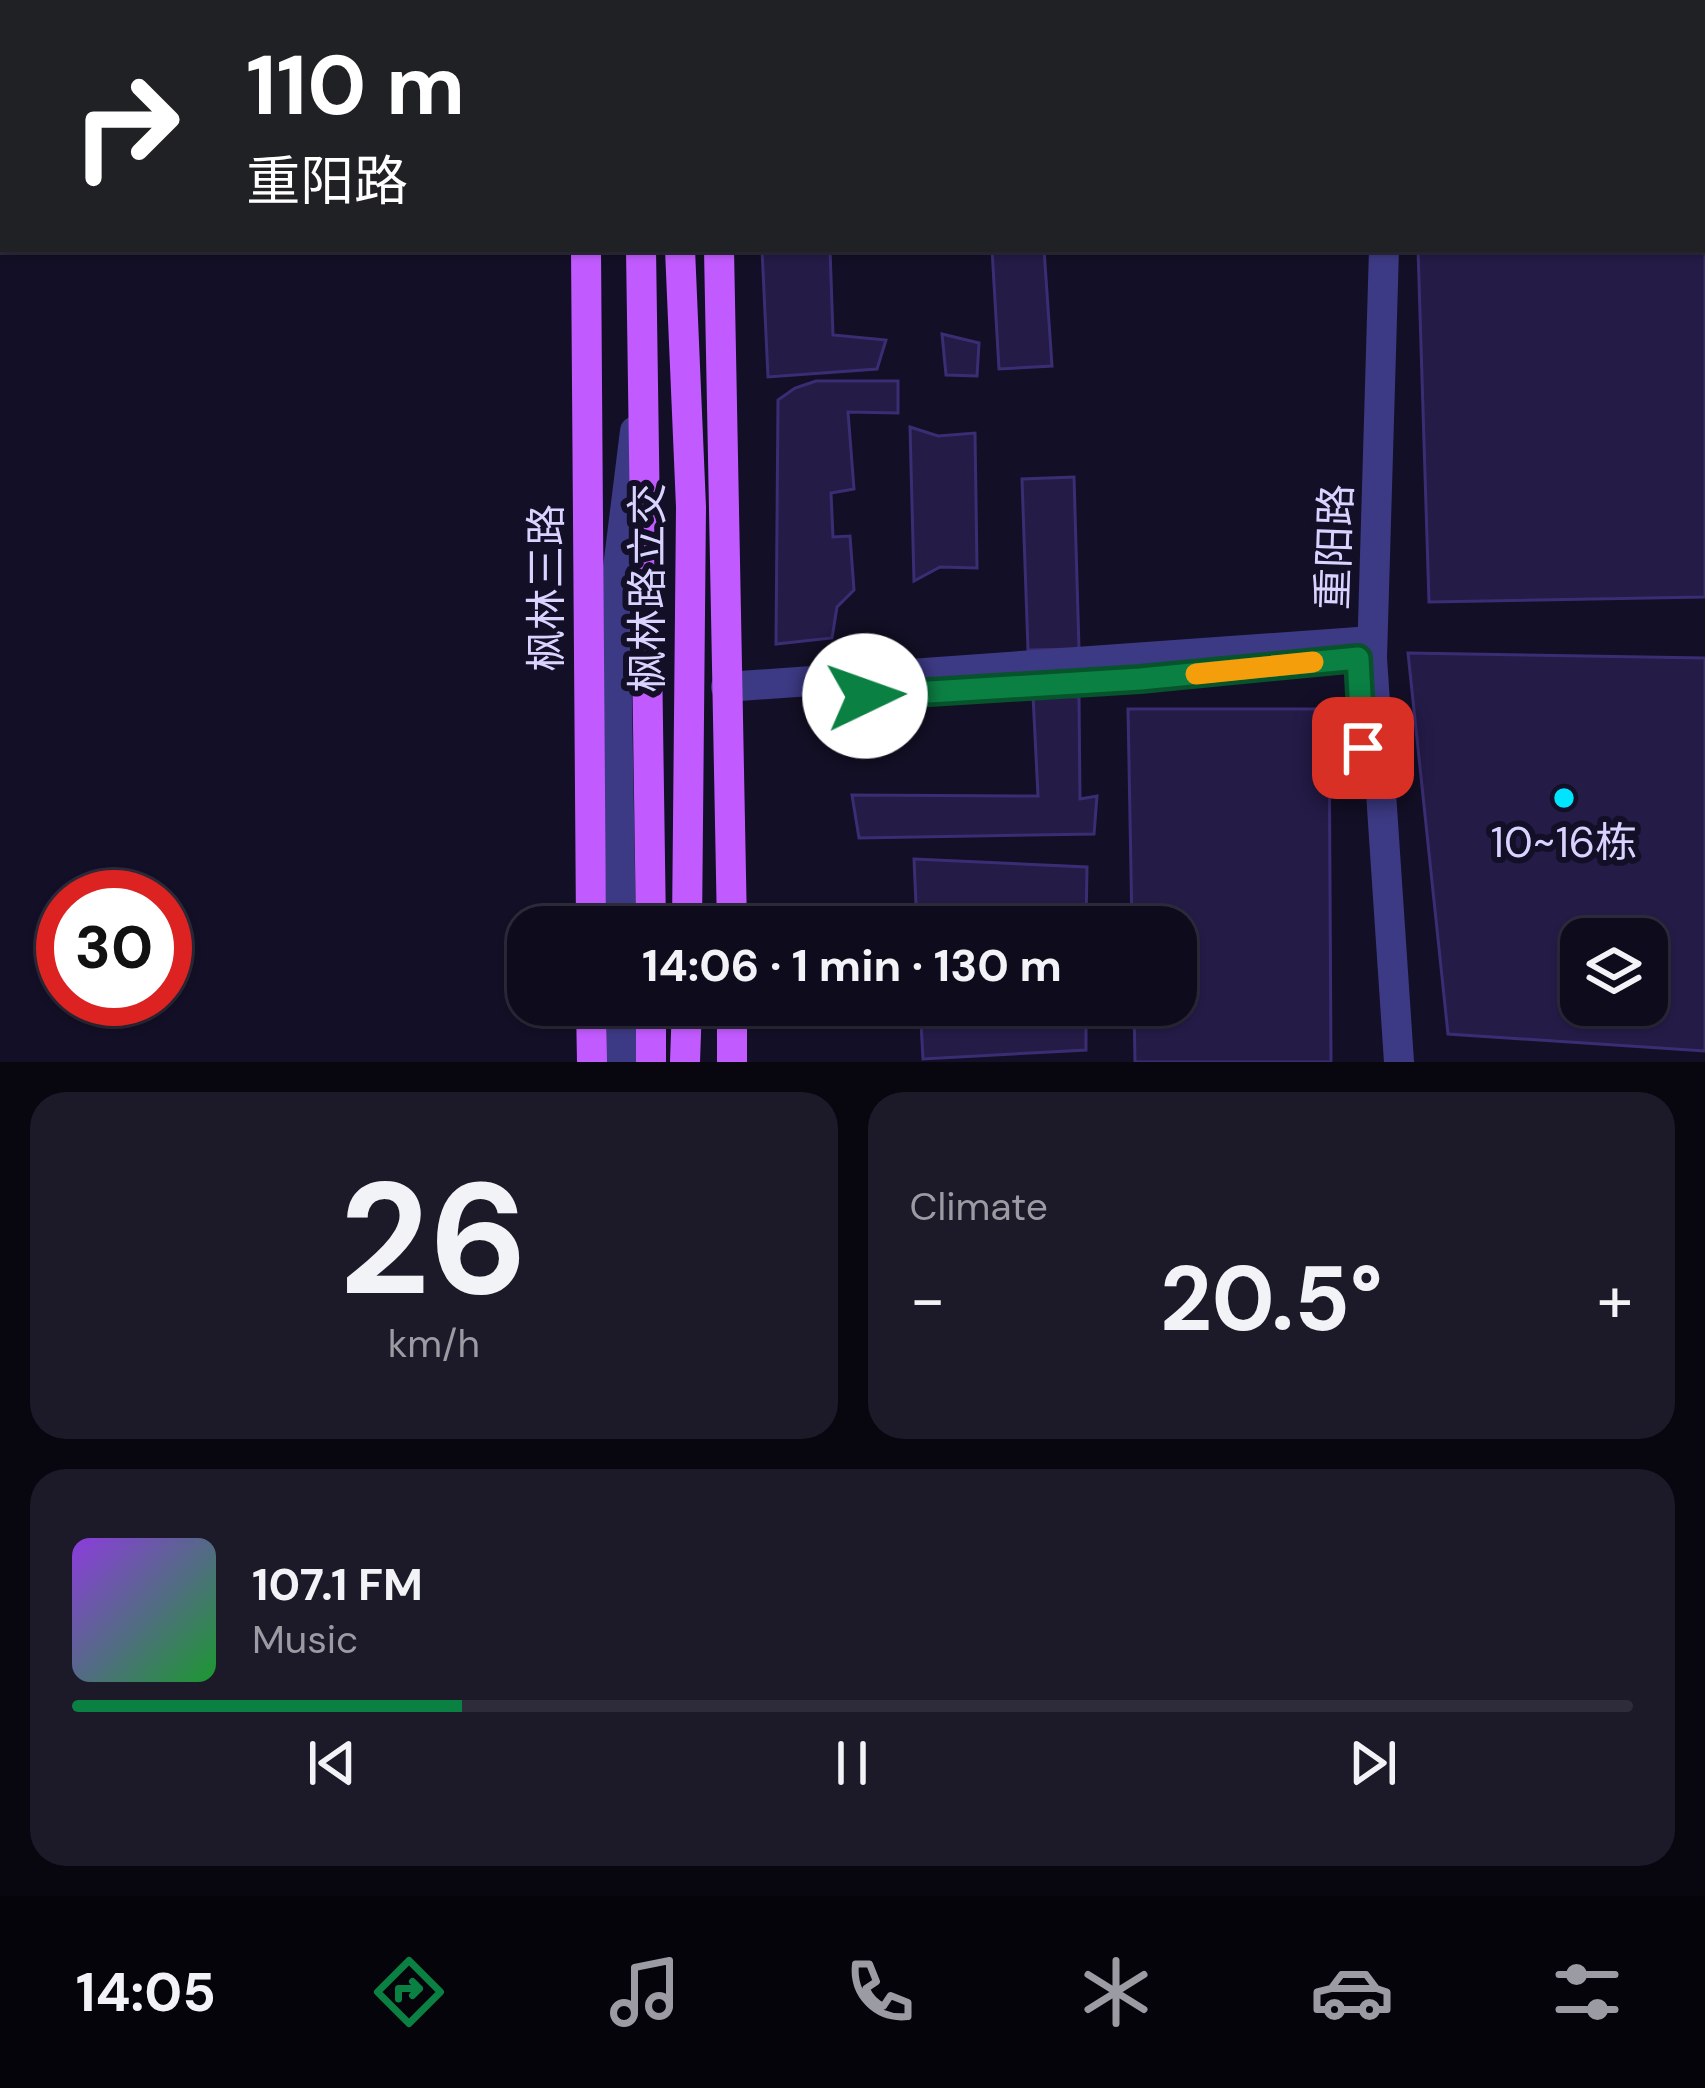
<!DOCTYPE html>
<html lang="en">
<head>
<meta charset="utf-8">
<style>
	body { margin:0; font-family:"DM Sans","Noto Sans SC",sans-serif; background:#1c1929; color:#f1f3f6; height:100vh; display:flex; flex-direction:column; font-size:45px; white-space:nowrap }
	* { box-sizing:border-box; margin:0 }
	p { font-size:39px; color:#9b9ba3 }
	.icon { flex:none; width:66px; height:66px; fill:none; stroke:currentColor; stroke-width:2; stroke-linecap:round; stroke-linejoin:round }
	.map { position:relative; height:1062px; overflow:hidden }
	.drawer { display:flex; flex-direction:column; gap:30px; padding:30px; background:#08060f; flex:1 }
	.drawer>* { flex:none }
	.guide { position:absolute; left:0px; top:0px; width:1707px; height:252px; box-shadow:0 3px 9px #0004,0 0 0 3px #2e2b3b; background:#202124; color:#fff; overflow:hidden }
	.controls { position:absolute; left:1560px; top:918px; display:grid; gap:24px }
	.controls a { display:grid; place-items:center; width:108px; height:108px; border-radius:24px; background:#0e0b1c; box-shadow:0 3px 9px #0004,0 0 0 3px #2e2b3b; font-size:60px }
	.speed { position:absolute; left:36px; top:870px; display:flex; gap:24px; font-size:60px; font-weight:700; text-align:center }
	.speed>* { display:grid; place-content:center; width:156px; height:156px; border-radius:50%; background:#0e0b1c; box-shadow:0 3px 9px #0004,0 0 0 3px #2e2b3b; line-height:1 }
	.speed .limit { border:18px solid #d22; background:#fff; color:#111 }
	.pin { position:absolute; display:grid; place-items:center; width:102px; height:102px; color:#fff; margin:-51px; border-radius:24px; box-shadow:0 6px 18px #0006 }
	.me { position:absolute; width:132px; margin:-66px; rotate:87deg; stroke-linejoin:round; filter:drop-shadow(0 0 9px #0008) }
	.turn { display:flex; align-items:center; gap:42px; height:252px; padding:0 48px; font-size:54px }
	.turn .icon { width:156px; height:156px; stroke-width:2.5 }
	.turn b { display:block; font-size:84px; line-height:102px }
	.big { font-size:90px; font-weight:700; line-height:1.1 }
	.drawer .tile { flex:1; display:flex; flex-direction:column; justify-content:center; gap:18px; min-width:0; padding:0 42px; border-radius:36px; background:#1c1929 }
	.drawer .dial { align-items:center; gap:0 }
	.dial b { font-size:156px; line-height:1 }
	.song { display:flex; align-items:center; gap:36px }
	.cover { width:144px; height:144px; border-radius:18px; background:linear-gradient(135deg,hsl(270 70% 55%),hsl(130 70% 35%)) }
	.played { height:12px; border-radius:6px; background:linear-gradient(90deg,#0b8043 25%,#2e2b3b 25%) }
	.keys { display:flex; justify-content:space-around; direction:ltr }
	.heat { display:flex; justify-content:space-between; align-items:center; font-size:66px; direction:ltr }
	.drawer .tiles { flex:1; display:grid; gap:30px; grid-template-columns:1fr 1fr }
	.tile:last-child { grid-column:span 2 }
	.trip { position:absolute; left:507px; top:906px; width:690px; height:120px; border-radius:36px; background:#0e0b1c; box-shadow:0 3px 9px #0004,0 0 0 3px #2e2b3b; font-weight:700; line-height:120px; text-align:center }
	.tabs { display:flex; height:192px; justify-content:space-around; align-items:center; background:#06040b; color:#9b9ba3 }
	.tabs .icon { width:84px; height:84px }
	.tabs .on { color:#0b8043 }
	.tabs b { font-size:54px; color:#f1f3f6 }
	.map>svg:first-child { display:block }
</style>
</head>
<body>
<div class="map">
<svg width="1705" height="1062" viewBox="0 0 1705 1062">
	<rect width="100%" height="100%" fill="#130f26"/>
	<path fill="#241b47" stroke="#3b2d73" stroke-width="3" fill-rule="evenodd" d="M759,0H810V3H759Z
		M907,0H973V3H908Z
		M1061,0H1107V3H1061Z
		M1124,0H1210L1202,3Z
		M1422,0H1543V3H1423Z
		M1705,184V597L1429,602L1418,249H1704Z
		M762,249H830L833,335L886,340L877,369L768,377Z
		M992,249H1044L1052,366L999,369Z
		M942,334L979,343L977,376L946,375Z
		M816,381H898V413L848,412L854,489L831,493L833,537L850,536L854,590L837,607L832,638L776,644L778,400L795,388Z
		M910,427L938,436L975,433L977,568L940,567L914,581Z
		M1074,477L1079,649L1028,650L1022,479Z
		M1408,653L1705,658V1051L1448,1034ZM1581,939H1647V1005H1581Z
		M1033,695L1079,697L1080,799L1097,796L1094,834L859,838L852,795L1038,796Z
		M1128,709H1329L1331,1062H1135L1134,1005H1176V927H1132Z
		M914,859L1087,867L1086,927H917Z
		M920,1005H1086V1050L923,1059Z"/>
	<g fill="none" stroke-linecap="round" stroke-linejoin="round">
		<path stroke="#3d3a85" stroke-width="30" d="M1380,0V3
			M1384,249L1372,658L1399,1062
			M726,687L1358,642"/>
		<path stroke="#3d3a85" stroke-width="30" d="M621,927L615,592L635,431
			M621,1062L622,1005"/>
		<path stroke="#6f6bff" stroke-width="30" d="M1704,146H1705
			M0,175H3
			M0,223H3"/>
		<path stroke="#c25bff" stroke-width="30" d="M583,0V3
			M631,0V3
			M669,0V3
			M712,0V3
			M586,249L591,927
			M641,249L651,927
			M680,249L691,507L687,927
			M719,249L732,927
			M591,1005L592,1062
			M732,1005V1062
			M651,1062V1005
			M685,1062L687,1005"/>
	</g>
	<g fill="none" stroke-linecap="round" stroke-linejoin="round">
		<g stroke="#07532c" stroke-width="30">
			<path id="route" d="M865,696L1140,679L1358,658L1363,748"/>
		</g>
		<use href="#route" stroke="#0b8043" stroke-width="21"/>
		<path stroke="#f59e0b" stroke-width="21" d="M1196,674L1313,662"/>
	</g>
	<circle fill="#00e5ff" stroke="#130f26" stroke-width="4.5" cx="1564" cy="798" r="12"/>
	<g text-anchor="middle" stroke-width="12" stroke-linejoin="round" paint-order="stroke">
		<g font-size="42" fill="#d9d4ff" stroke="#130f26">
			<text transform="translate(1334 547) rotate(-88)" y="15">重阳路</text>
			<text transform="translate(546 588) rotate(-90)" y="15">枫林三路</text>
			<text transform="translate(647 588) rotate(-90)" y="15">枫林路立交</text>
		</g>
		<g font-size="42" fill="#d9d4ff" stroke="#130f26">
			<text x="1564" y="857">10~16栋</text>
		</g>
	</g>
</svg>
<div class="controls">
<a><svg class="icon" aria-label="layers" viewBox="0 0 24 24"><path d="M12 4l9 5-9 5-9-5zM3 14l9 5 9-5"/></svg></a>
</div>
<div class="speed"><div class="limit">30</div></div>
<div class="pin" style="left:1363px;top:748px;background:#d93025"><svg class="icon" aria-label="arrive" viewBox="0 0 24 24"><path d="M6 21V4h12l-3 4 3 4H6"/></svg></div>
<svg class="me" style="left:865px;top:696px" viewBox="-20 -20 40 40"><circle r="19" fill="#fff"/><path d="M0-13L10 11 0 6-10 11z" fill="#0b8043"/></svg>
<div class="trip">14:06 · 1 min · 130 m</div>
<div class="guide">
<div class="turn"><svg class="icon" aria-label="right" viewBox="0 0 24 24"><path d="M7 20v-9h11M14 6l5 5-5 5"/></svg><div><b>110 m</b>重阳路</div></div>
</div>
</div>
<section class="drawer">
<div class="tiles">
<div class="tile dial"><b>26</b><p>km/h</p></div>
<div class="tile"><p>Climate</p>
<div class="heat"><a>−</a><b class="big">20.5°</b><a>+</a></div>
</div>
<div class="tile">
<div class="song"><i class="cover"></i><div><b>107.1 FM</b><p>Music</p></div></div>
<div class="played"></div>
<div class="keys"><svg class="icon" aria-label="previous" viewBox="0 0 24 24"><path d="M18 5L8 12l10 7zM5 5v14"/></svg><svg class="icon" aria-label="pause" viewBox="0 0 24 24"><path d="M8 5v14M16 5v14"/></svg><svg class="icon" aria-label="next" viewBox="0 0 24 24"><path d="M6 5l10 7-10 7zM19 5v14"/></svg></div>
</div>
</div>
</section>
<nav class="tabs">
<b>14:05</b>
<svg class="icon on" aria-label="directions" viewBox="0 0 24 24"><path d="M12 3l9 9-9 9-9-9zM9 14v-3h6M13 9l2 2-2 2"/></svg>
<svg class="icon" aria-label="music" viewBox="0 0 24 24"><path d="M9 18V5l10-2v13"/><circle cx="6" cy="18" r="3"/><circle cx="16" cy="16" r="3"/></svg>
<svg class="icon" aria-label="phone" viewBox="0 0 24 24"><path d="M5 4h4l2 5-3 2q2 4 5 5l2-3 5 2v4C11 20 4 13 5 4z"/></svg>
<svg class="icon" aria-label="climate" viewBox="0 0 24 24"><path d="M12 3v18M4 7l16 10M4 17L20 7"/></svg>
<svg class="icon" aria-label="car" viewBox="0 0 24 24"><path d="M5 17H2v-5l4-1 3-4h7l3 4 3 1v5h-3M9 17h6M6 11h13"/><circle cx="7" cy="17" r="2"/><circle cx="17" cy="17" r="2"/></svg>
<svg class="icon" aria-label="filters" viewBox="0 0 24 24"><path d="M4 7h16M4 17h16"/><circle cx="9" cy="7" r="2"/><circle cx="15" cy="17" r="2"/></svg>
</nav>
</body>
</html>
